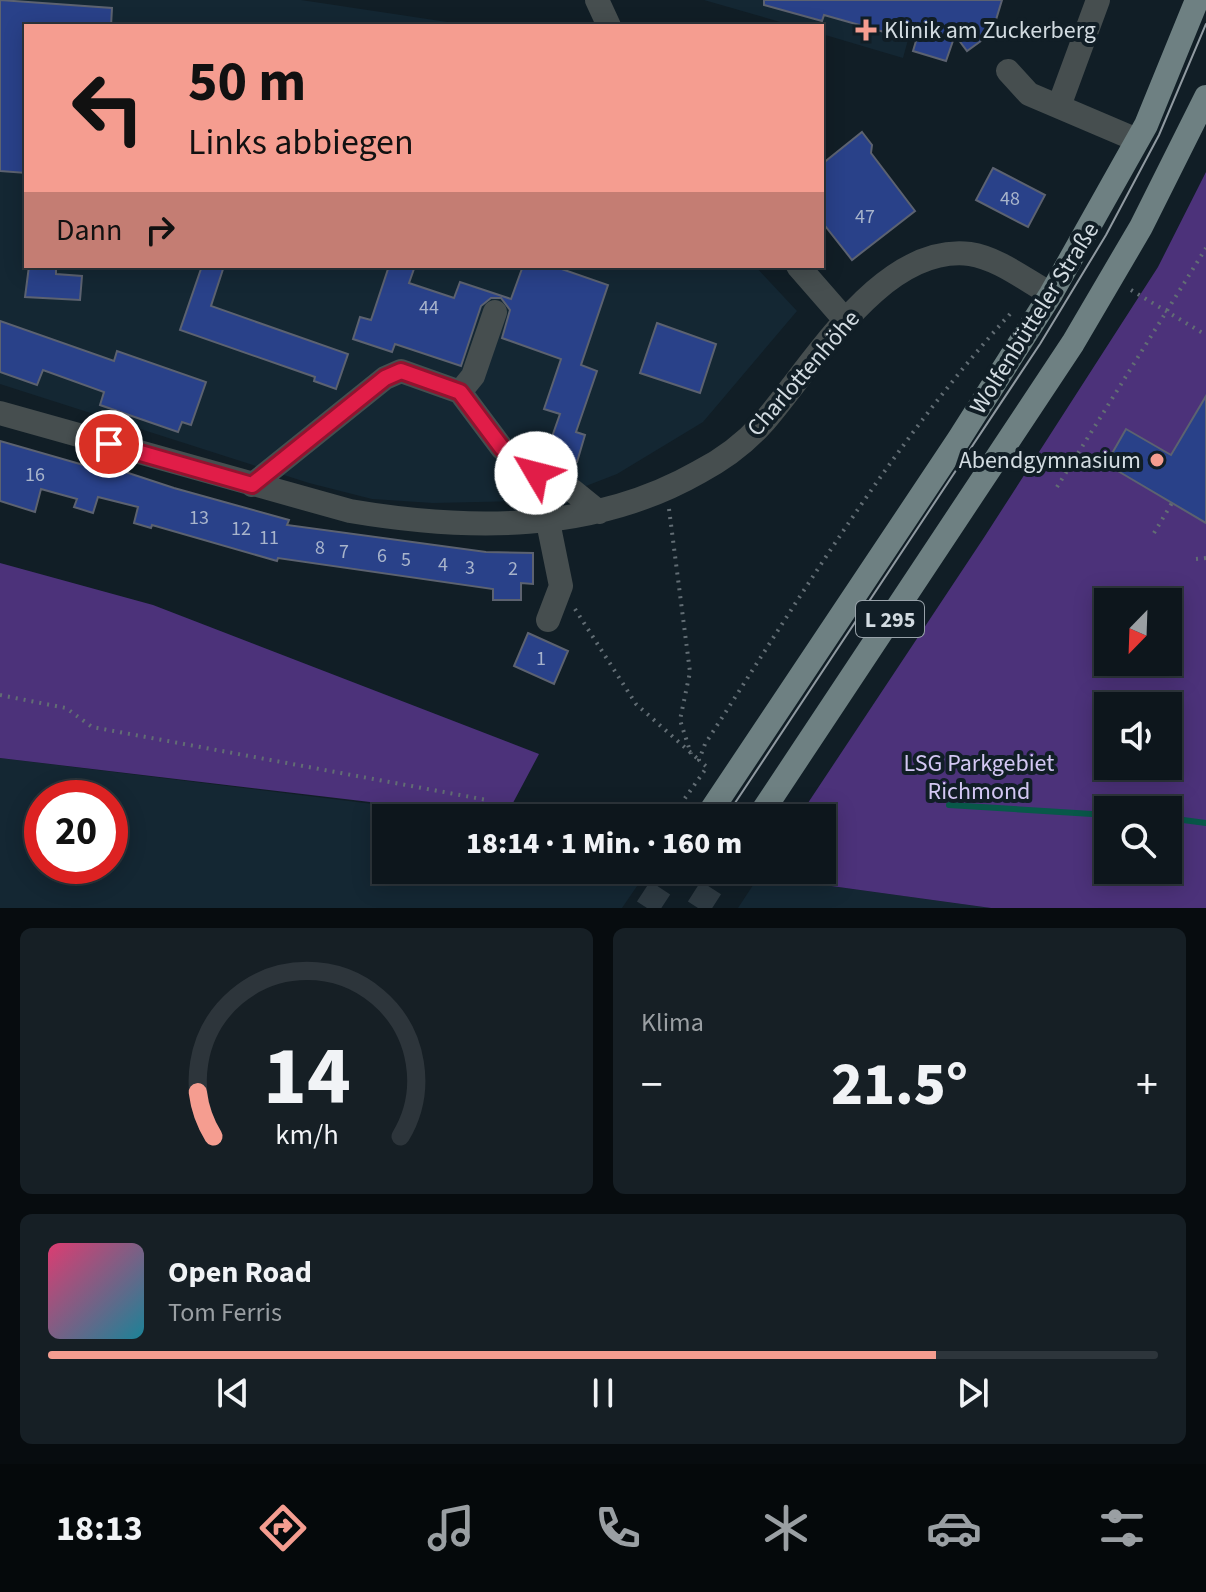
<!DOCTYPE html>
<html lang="de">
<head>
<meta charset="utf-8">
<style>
	body { margin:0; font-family:"Source Sans 3",sans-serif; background:#161f25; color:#f1f3f6; height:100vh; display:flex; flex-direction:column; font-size:30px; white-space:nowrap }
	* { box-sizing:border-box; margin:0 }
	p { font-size:26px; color:#9a9fa3 }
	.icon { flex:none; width:44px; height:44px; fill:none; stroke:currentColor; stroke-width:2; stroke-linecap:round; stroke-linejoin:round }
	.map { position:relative; height:908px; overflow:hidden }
	.side { display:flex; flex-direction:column; gap:20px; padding:20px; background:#070c0f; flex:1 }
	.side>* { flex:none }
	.banner { position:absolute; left:24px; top:24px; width:800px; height:244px; border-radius:0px; box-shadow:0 4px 20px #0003,0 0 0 2px #2d353b; background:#f59d90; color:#111; overflow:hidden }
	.needle { width:52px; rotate:203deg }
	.fabs { position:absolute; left:1094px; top:588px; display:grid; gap:16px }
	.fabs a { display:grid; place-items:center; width:88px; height:88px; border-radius:0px; background:#0d161c; box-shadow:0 4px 20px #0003,0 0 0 2px #2d353b; font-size:40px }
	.speed { position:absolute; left:24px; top:780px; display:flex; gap:16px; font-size:40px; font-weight:700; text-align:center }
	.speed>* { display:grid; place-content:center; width:104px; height:104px; border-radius:50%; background:#0d161c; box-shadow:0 4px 20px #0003,0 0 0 2px #2d353b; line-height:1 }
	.speed .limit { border:12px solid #d22; background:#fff; color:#111 }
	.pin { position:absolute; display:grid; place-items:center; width:68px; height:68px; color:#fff; margin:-34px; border:4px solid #fff; border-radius:50%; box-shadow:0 2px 8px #0007 }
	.me { position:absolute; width:88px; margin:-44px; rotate:307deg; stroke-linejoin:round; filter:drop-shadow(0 0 6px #0008) }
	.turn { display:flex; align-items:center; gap:28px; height:168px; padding:0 32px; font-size:36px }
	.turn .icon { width:104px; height:104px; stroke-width:2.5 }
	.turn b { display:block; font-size:56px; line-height:68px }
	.then { display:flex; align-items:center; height:76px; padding:0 32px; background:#0003; gap:16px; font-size:30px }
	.big { font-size:60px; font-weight:800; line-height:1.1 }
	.side .card { flex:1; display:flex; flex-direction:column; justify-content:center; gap:12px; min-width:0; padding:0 28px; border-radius:12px; background:#161f25 }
	.side .dial { align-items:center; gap:0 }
	.dial svg { height:208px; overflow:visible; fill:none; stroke:#2d353b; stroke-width:7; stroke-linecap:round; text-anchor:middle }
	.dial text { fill:#f1f3f6; stroke:none }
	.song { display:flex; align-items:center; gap:24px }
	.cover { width:96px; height:96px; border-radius:12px; background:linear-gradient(135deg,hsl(340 70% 55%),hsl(190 70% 35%)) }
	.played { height:8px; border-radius:4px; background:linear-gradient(90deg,#f59d90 80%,#2d353b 80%) }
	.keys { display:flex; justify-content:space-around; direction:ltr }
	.heat { display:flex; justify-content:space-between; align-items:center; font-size:44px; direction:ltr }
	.side .tiles { flex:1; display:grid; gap:20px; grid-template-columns:1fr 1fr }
	.card:last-child { grid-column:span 2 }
	.trip { position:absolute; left:372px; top:804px; width:464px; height:80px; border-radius:0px; background:#0d161c; box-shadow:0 4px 20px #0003,0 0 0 2px #2d353b; font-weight:800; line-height:80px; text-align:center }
	.menu { display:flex; height:128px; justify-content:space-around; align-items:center; background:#05090b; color:#9a9fa3 }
	.menu .icon { width:56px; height:56px }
	.menu .active { color:#f59d90 }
	.menu b { font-size:36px; color:#f1f3f6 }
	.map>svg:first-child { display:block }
</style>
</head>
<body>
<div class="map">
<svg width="1206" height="908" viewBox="0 0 1206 908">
	<rect width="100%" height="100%" fill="#111e26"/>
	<path fill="#142733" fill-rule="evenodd" d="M0,0H301L474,26H26V266H755L797,311L703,422L617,474L573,491L525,501L433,503L372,499L309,483L0,384Z
		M704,0H919L903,58L822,34V26H794Z
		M0,758L486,818H386V870H648L622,908H0ZM42,798H110V866H42Z
		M759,876L991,908H738Z"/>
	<path fill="#4c327a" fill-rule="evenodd" d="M1206,172V908H991L759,876L763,870H822V818H798L985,536L1158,267ZM1108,602H1168V662H1108ZM1108,706H1168V766H1108ZM1108,810H1168V870H1108Z
		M0,563L153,605L539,754L505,818L0,758Z"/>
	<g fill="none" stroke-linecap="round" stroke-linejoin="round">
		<path stroke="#085849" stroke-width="6" d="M949,805L1108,815
			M1168,818L1206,823"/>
	</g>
	<path fill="#294189" stroke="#5c6270" stroke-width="2" d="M0,0L112,8L111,26H26V173L0,171Z
		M764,0H1002L992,33L967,51L955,35L946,61L913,51L916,41L824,15L822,21L764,5Z
		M862,132L872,145L871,153L915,211L852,260L822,222V164Z
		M993,168L1045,195L1028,227L976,200Z
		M29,266H56V274L82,276L80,300L25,297Z
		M202,266H224L211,306L348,354L336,389L314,381L315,377L180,330Z
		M389,266H415L409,283L454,298L460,282L511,299L523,266H553L608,285L581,365L597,371L576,432L585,435L577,462L547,451L560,414L544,409L561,359L502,338L510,310L501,298H491L481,306L461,366L395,344L392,352L353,339L360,317L371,320Z
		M0,321L114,361L117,351L206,382L191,425L182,422L178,432L100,405L104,392L43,370L37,385L0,372Z
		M657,323L716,344L700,393L640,373Z
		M1206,396V523L1106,464L1126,429L1171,455Z
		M0,441L87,466L89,460L174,488L289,520L287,525L486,552L533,553V584L521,583V600H493V589L278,558L277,561L152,525L151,528L134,523L138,507L98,497L93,513L74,507L77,499L41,489L35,512L0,501Z
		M528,633L568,651L554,684L514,666Z"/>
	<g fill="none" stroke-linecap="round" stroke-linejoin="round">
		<path stroke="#2e3a42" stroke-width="24" stroke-dasharray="24 12" stroke-linecap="butt" d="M647,908L672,870
			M698,908L721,872"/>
		<path stroke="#626d74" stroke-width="4" stroke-dasharray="2 6" stroke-linecap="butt" d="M1131,290L1206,335
			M1057,487L1206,248
			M669,509L690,672L680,720L691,754
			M1154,533L1172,503
			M1196,559L1206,558
			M575,609L636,704L699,760
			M0,695L66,708L92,727L487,800
			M671,818L707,767L699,760L705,744C801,596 891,445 1010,314"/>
		<path stroke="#464e4f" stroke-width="24" d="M597,0L609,26
			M1008,71L1029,94L1137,140
			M1059,106L1098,0
			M798,266L846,321
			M460,392L473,376L495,312
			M0,413L350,511C468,531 592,533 699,472C722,460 744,444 762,424C812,368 881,243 970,254C998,258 1027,281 1051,294
			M252,485L385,378L401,371L460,392L502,448L556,485L573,491L599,512
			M548,522L561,586L548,620"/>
		<path stroke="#6e8082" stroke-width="24" d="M706,818L959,439L1051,294L1146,125L1197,0
			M758,818L1073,343L1141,227L1206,97
			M721,872L723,870"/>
		<path stroke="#909aa1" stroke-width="2" d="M725,818L1040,344L1106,235L1159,135L1206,24"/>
	</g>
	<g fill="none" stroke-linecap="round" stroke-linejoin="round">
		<g stroke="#92132f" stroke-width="20">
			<path id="route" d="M109,444L252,485L385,378L401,371L460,392L502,448L536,473"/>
		</g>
		<use href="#route" stroke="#e11d48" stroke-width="14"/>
	</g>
	<g fill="#f59d90" stroke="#111e26" stroke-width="3">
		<path d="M862 18h8v8h8v8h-8v8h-8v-8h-8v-8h8z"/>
		<circle cx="1157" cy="460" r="8"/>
	</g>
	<g text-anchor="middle" stroke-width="8" stroke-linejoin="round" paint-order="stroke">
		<g font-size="20" fill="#a8b4cb">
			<text x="1010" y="205">48</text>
			<text x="865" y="223">47</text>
			<text x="429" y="314">44</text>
			<text x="35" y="481">16</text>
			<text x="199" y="524">13</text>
			<text x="241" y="535">12</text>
			<text x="269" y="544">11</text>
			<text x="320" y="554">8</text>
			<text x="344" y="558">7</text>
			<text x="382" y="562">6</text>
			<text x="406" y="566">5</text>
			<text x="443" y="571">4</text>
			<text x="470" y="574">3</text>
			<text x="513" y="575">2</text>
			<text x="541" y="665">1</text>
		</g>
		<rect fill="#111e26" stroke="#98a2a9" stroke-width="2" x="856" y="601" width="68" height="36" rx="6"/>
		<g font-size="22" font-weight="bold" fill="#d2dbe1">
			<text x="890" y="627">L 295</text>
		</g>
		<g font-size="24" fill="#d2dbe1" stroke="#111e26" text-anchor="start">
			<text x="884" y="38">Klinik am Zuckerberg</text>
			<text x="1141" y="468" text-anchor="end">Abendgymnasium</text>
		</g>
		<g font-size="24" fill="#d2dbe1" stroke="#111e26">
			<text transform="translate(1034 318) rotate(-58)" y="8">Wolfenbütteler Straße</text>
			<text transform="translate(803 373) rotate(-49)" y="8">Charlottenhöhe</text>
		</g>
		<g font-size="24" fill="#d3c7f3" stroke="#111e26">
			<text x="979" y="771">LSG Parkgebiet<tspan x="979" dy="28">Richmond</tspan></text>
		</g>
	</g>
</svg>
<div class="fabs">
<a><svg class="needle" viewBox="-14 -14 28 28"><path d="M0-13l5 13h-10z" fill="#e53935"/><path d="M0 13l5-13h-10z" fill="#9a9fa3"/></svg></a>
<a><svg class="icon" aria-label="sound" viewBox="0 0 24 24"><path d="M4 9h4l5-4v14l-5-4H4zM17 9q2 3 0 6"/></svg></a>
<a><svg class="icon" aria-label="search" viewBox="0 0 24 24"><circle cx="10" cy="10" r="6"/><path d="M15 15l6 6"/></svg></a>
</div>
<div class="speed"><div class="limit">20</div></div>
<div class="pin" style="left:109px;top:444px;background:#d93025"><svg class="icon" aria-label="arrive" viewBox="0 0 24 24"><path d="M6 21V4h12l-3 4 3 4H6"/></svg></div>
<svg class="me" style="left:536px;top:473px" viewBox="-20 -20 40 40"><circle r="19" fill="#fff"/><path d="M0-13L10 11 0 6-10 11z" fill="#e11d48"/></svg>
<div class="trip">18:14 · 1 Min. · 160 m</div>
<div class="banner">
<div class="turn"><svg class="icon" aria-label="left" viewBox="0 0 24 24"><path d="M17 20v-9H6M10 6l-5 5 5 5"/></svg><div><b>50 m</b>Links abbiegen</div></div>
<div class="then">Dann<svg class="icon" aria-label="right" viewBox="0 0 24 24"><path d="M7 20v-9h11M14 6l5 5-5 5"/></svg></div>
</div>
</div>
<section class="side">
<div class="tiles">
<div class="card dial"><svg viewBox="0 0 100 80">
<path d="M14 69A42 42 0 1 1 86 69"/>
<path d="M14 69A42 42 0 0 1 8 52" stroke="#f59d90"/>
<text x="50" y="56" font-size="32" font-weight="700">14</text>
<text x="50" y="72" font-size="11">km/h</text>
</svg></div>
<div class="card"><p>Klima</p>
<div class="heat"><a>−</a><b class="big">21.5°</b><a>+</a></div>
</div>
<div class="card">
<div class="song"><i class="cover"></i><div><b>Open Road</b><p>Tom Ferris</p></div></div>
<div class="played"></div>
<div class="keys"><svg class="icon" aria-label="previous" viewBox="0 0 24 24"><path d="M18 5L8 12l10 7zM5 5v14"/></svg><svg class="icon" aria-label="pause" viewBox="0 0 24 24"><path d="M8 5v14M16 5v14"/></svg><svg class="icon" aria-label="next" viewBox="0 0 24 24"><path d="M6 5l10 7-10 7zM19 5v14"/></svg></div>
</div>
</div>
</section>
<nav class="menu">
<b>18:13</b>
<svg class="icon active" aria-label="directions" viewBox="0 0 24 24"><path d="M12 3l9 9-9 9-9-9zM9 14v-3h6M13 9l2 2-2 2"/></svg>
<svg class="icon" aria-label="music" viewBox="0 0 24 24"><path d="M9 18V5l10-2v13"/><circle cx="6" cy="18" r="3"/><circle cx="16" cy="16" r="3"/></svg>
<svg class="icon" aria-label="phone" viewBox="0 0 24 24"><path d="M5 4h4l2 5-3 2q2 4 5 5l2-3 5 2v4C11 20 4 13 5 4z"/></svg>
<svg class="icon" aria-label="climate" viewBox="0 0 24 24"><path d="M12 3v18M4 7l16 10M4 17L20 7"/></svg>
<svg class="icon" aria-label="car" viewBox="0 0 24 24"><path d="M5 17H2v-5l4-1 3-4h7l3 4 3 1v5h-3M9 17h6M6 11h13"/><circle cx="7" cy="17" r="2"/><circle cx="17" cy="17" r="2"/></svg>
<svg class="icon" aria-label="filters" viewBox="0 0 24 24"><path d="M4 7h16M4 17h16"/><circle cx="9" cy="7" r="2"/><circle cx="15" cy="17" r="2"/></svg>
</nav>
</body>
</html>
